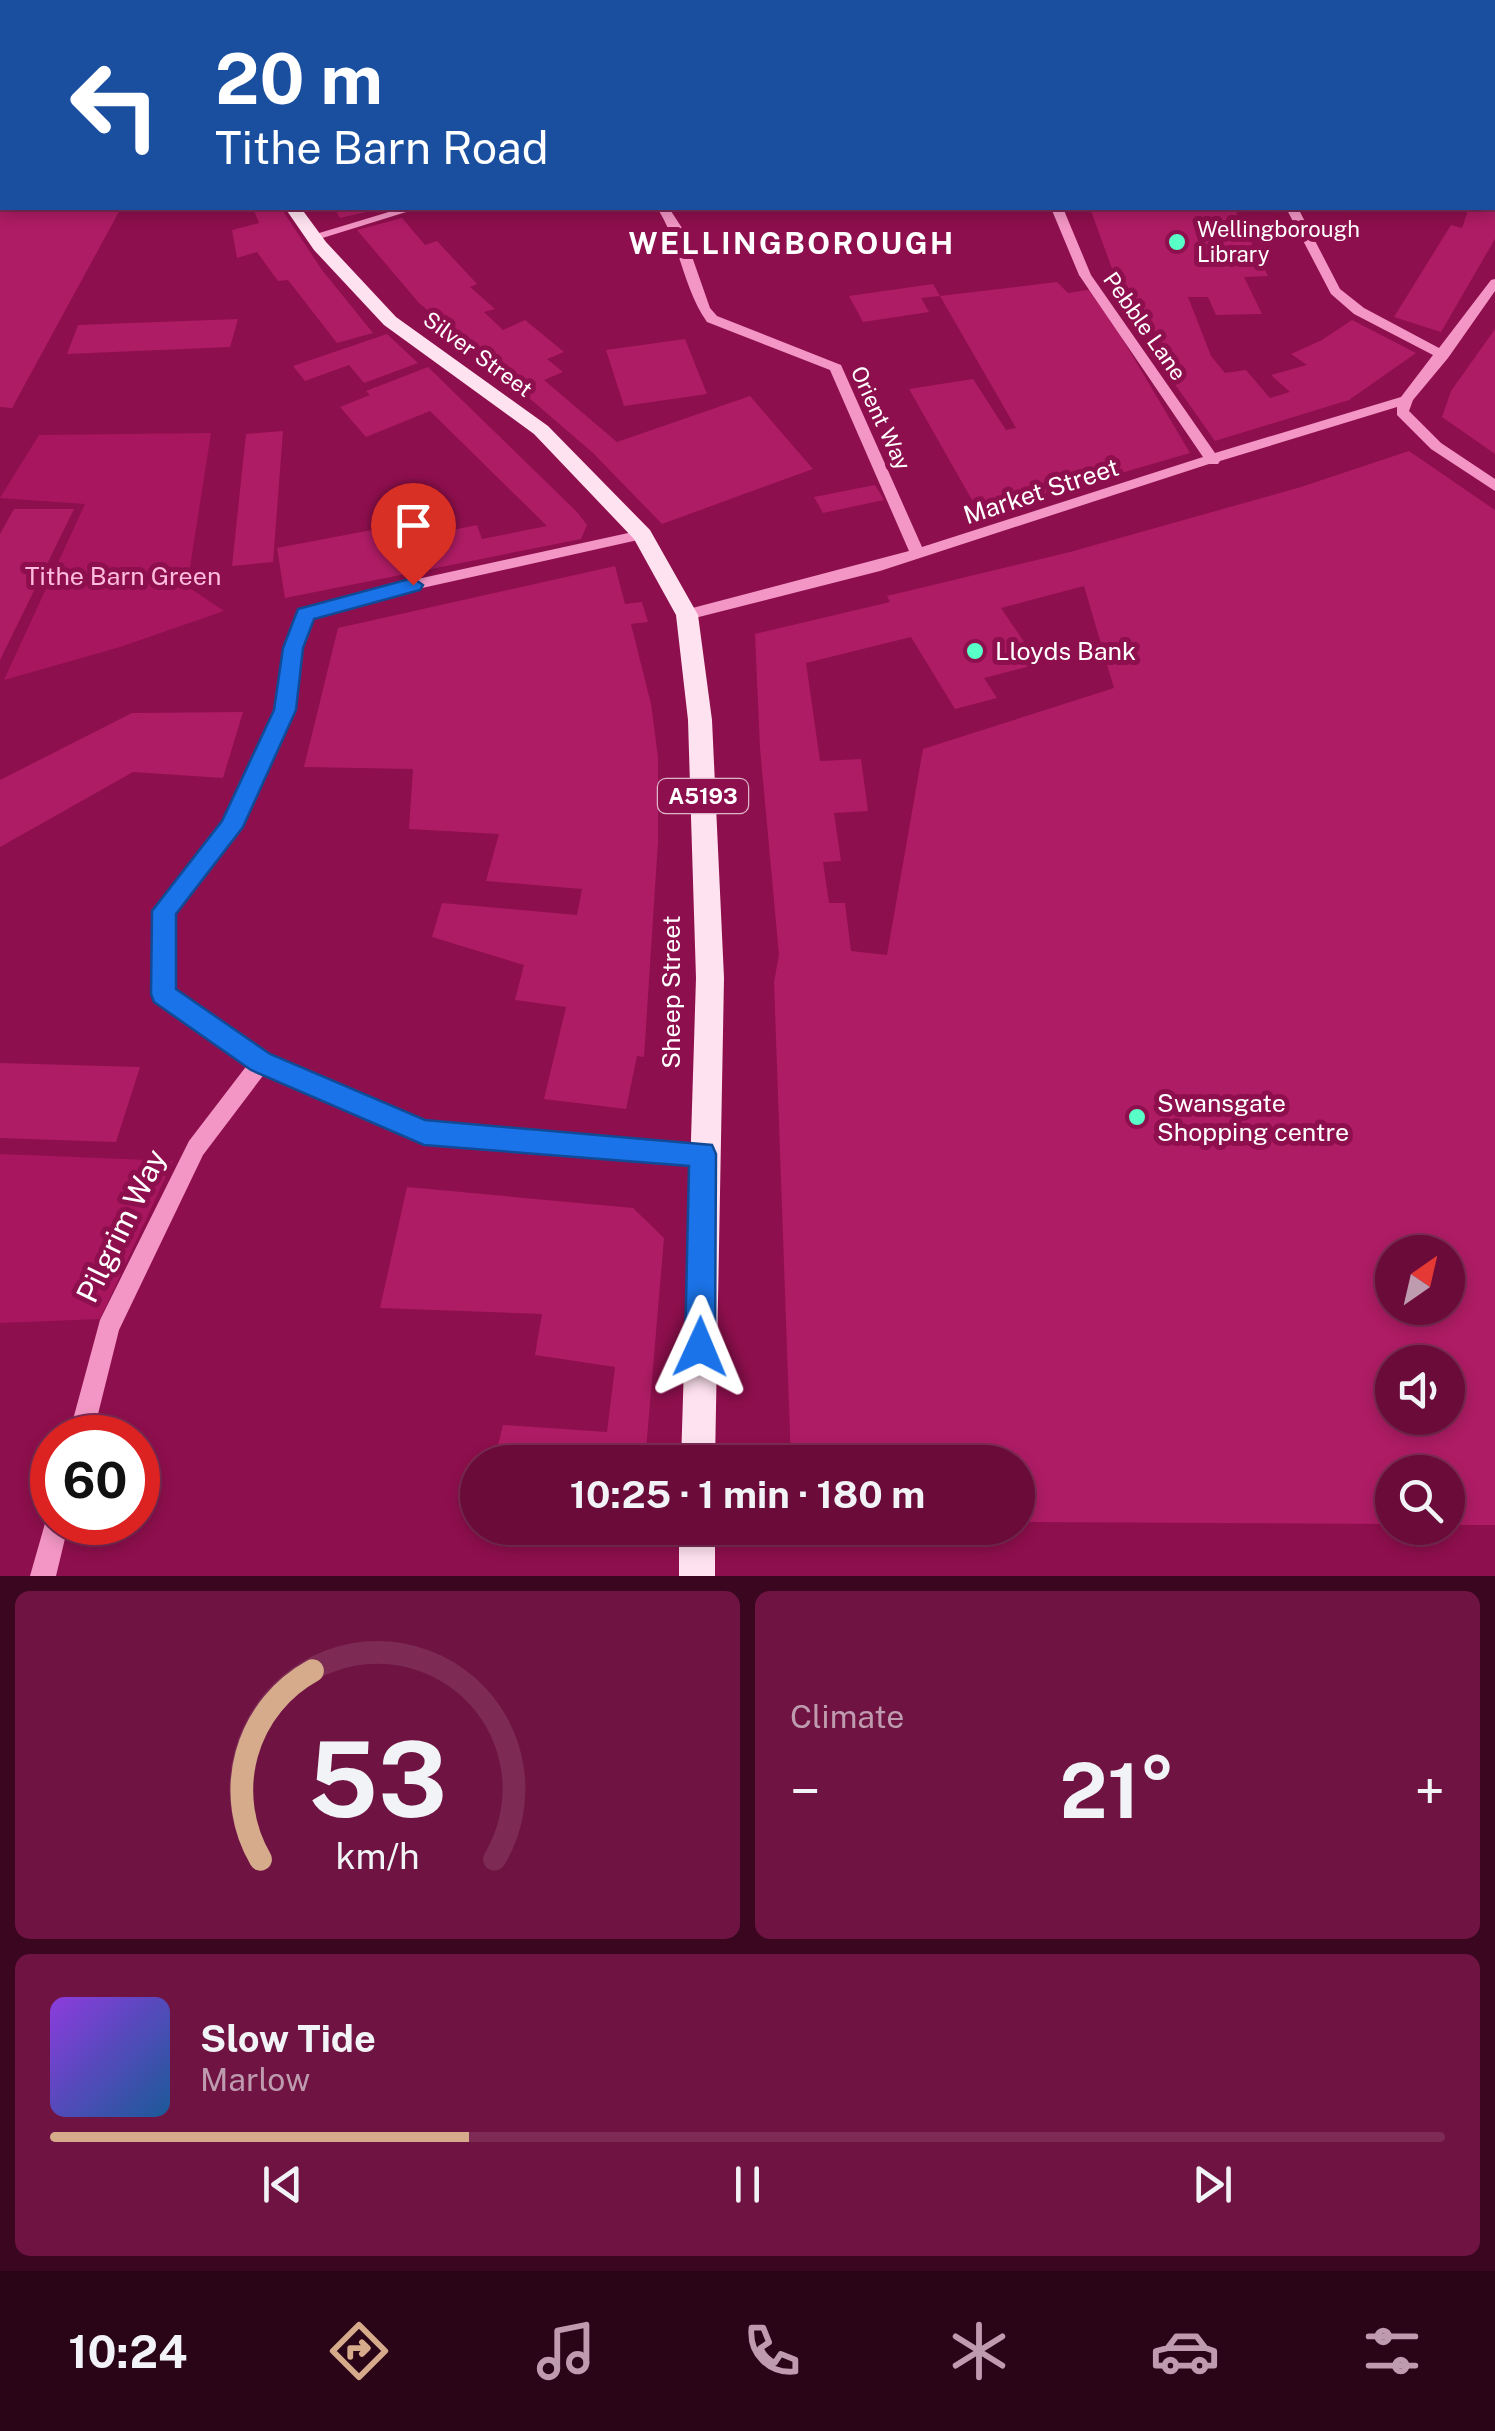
<!DOCTYPE html>
<html lang="en">
<head>
<meta charset="utf-8">
<style>
	body { margin:0; font-family:"Public Sans",sans-serif; background:#6f1442; color:#f1f3f6; height:100vh; display:flex; flex-direction:column; font-size:38px; white-space:nowrap }
	* { box-sizing:border-box; margin:0 }
	p { font-size:32px; color:#be9baf }
	.icon { flex:none; width:55px; height:55px; fill:none; stroke:currentColor; stroke-width:2; stroke-linecap:round; stroke-linejoin:round }
	.map { position:relative; height:1576px; overflow:hidden }
	.drawer { display:flex; flex-direction:column; gap:15px; padding:15px; background:#3a0620; flex:1 }
	.drawer>* { flex:none }
	.guide { position:absolute; left:0px; top:0px; width:1495px; height:210px; box-shadow:0 5px 15px #0003,0 0 0 2px #7d2b54; background:#1a4fa0; color:#fff; overflow:hidden }
	.needle { width:65px; rotate:34deg }
	.controls { position:absolute; left:1375px; top:1235px; display:grid; gap:20px }
	.controls a { display:grid; place-items:center; width:90px; height:90px; border-radius:50%; background:#6a0b3a; box-shadow:0 5px 15px #0003,0 0 0 2px #7d2b54; font-size:50px }
	.speed { position:absolute; left:30px; top:1415px; display:flex; gap:20px; font-size:50px; font-weight:700; text-align:center }
	.speed>* { display:grid; place-content:center; width:130px; height:130px; border-radius:50%; background:#6a0b3a; box-shadow:0 5px 15px #0003,0 0 0 2px #7d2b54; line-height:1 }
	.speed .limit { border:15px solid #d22; background:#fff; color:#111 }
	.pin { position:absolute; display:grid; place-items:center; width:85px; height:85px; color:#fff; margin:-102px -42px; border-radius:50% 50% 50% 0; rotate:-45deg; box-shadow:0 0 10px #0007 }
	.pin .icon { rotate:45deg }
	.me { position:absolute; width:110px; margin:-55px; rotate:1deg; stroke-linejoin:round; filter:drop-shadow(0 0 8px #0008) }
	.turn { display:flex; align-items:center; gap:35px; height:210px; padding:0 50px; font-size:45px }
	.turn .icon { width:130px; height:130px; stroke-width:2.5 }
	.turn b { display:block; font-size:70px; line-height:85px }
	.big { font-size:75px; font-weight:700; line-height:1.1 }
	.drawer .widget { flex:1; display:flex; flex-direction:column; justify-content:center; gap:15px; min-width:0; padding:0 35px; border-radius:15px; background:#6f1442 }
	.drawer .dial { align-items:center; gap:0 }
	.dial svg { height:260px; overflow:visible; fill:none; stroke:#7d2b54; stroke-width:7; stroke-linecap:round; text-anchor:middle }
	.dial text { fill:#f1f3f6; stroke:none }
	.song { display:flex; align-items:center; gap:30px }
	.cover { width:120px; height:120px; border-radius:15px; background:linear-gradient(135deg,hsl(270 70% 55%),hsl(210 70% 35%)) }
	.played { height:10px; border-radius:5px; background:linear-gradient(90deg,#d6ab8b 30%,#7d2b54 30%) }
	.keys { display:flex; justify-content:space-around; direction:ltr }
	.heat { display:flex; justify-content:space-between; align-items:center; font-size:55px; direction:ltr }
	.drawer .tiles { flex:1; display:grid; gap:15px; grid-template-columns:1fr 1fr }
	.widget:last-child { grid-column:span 2 }
	.trip { position:absolute; left:460px; top:1445px; width:575px; height:100px; border-radius:50px; background:#6a0b3a; box-shadow:0 5px 15px #0003,0 0 0 2px #7d2b54; font-weight:700; line-height:100px; text-align:center }
	.tab-bar { display:flex; height:160px; justify-content:space-around; align-items:center; background:#2a0417; color:#be9baf }
	.tab-bar .icon { width:70px; height:70px }
	.tab-bar .on { color:#d6ab8b }
	.tab-bar b { font-size:45px; color:#f1f3f6 }
	.map>svg:first-child { display:block }
</style>
</head>
<body>
<div class="map">
<svg width="1495" height="1576" viewBox="0 0 1495 1576">
	<rect width="100%" height="100%" fill="#8e0f4d"/>
	<path fill="#a81660" d="M211,433L187,586L224,611L120,647L4,680L85,504L0,498L39,435Z
		M0,1154L173,1161L100,1319L0,1323Z"/>
	<path fill="#ae1c65" fill-rule="evenodd" d="M0,208H121L12,408L0,407Z
		M253,208H281L322,270L373,333L337,343L288,280L278,281L257,252L237,258L232,230L259,223Z
		M334,208H362L366,212L340,218Z
		M1090,208H1234L1268,276L1244,277L1262,314L1216,315L1208,297H1188L1211,356L1225,373L1246,370L1270,398L1290,392L1271,375L1307,365L1291,354L1322,340L1352,320L1416,353L1349,400L1215,441L1162,366L1123,299Z
		M1469,208H1495V239L1441,332L1394,317L1451,225L1462,228Z
		M402,218L425,245L437,241L477,284L470,287L495,309L484,312L503,330L525,320L564,352L547,359L563,372L544,380L617,442L750,396L813,469L662,524L593,453L419,303L357,230Z
		M1057,282L1068,293L1093,289L1190,453L980,514L909,389L973,379L1006,430L1016,428L940,296Z
		M933,284L940,296L921,298L929,312L863,322L849,296Z
		M238,319L230,347L67,354L78,325Z
		M1495,329V454L1442,417L1451,391Z
		M387,334L418,363L364,383L349,365L305,381L293,366Z
		M685,339L707,394L624,406L606,350Z
		M428,367L577,512L587,525L581,539L285,598L277,548L419,521L423,536L477,525L482,539L547,526L430,411L366,437L340,407L370,395L366,391Z
		M283,431L273,562L232,566L246,434Z
		M1409,451L1495,510V1525H1448V1472H1392V1524L1018,1522V1462H791L774,982L779,955L760,748L755,634L890,602L887,596L1070,552L1301,487ZM1084,586L1114,688L923,749L887,955L851,951L845,903H829L823,862L841,861L834,813L868,811L861,759L820,761L806,663L911,637L955,709L997,698L984,678L1039,664L1001,608ZM1392,1252H1448V1308H1392ZM1392,1362H1448V1418H1392Z
		M875,485L884,500L823,513L814,497Z
		M14,509H74L0,660V534Z
		M615,566L625,604L642,602L648,622L631,624L651,704L658,757V842L644,1057L637,1056L626,1109L544,1099L566,1007L515,1000L524,965L432,937L442,903L577,915L582,889L486,881L499,834L409,829L413,769L304,767L338,628Z
		M243,712L223,778L133,772L0,847V780L132,713Z
		M0,1063L140,1067L116,1142L0,1138Z
		M407,1187L633,1208L664,1238L645,1462H494L503,1425L607,1432L615,1367L535,1355L542,1314L380,1308Z"/>
	<g fill="none" stroke-linecap="round" stroke-linejoin="round">
		<path fill="#f396c5" fill-rule="evenodd" d="M1147,0H1157V2H1148Z
			M402,208H419L316,240L306,237Z
			M657,208H669L682,228L710,308L717,316L841,365L922,547L1203,457L1079,275L1051,208H1063L1091,275L1215,453L1401,397L1433,355L1354,314L1331,294L1286,208H1298L1340,289L1364,308L1439,348L1491,280L1495,279V291L1448,358L1413,400L1409,411L1441,443L1495,479V491L1431,449L1397,415V407L1220,461L1218,464H1209L880,571L687,620L681,619L679,615L681,611L909,551L830,370L707,322C683,288 680,243 657,208Z
			M642,530L649,535L647,538L413,590L312,618L301,648L293,709L240,827L173,913V990L268,1056L424,1122L703,1144L710,1147L714,1154L710,1161L703,1164L423,1142L265,1073L203,1155L119,1330L92,1438H68L100,1320L189,1141L248,1064L156,1000L153,994L155,911L224,823L277,709L285,648L299,610L413,580Z
			M52,1511V1522H69L56,1576H30L48,1513Z"/>
		<path fill="#ffe2ef" fill-rule="evenodd" d="M624,0H660L661,2H626Z
			M1492,136L1495,137V147L1492,146Z
			M0,150H2V160H0Z
			M285,208H301L326,242L396,317L548,426L650,530L698,615L712,720L724,978L715,1462H681L696,978L688,720L676,615L634,539L534,434L384,325L314,250Z
			M679,1528H715V1576H679Z"/>
	</g>
	<path fill="#1a73e8" stroke="#114b97" stroke-width="2.5" d="M413,578L423,585L420,590L314,619L303,648L296,710L243,827L176,914V989L270,1054L425,1120L712,1145L716,1154L715,1347L711,1357L700,1362L689,1357L685,1347L689,1166L424,1145L251,1070L154,1002L151,994L152,911L222,821L274,710L283,648L298,609Z"/>
	<g fill="#58ffc6" stroke="#8e0f4d" stroke-width="4">
		<circle cx="1177" cy="242" r="10"/>
		<circle cx="975" cy="651" r="10"/>
		<circle cx="1137" cy="1117" r="10"/>
	</g>
	<g text-anchor="middle" stroke-width="10" stroke-linejoin="round" paint-order="stroke">
		<g font-size="22" fill="#fff" stroke="#8e0f4d" text-anchor="start">
			<text x="1197" y="237">Wellingborough<tspan x="1197" dy="25">Library</tspan></text>
		</g>
		<g font-size="22" fill="#fff" stroke="#8e0f4d">
			<text transform="translate(1145 326) rotate(55)" y="8">Pebble Lane</text>
			<text transform="translate(478 354) rotate(36)" y="8">Silver Street</text>
			<text transform="translate(881 418) rotate(65)" y="8">Orient Way</text>
		</g>
		<rect fill="#8e0f4d" stroke="#ddb7ca" stroke-width="2.5" x="658" y="779" width="90" height="34" rx="8"/>
		<g font-size="22" font-weight="bold" fill="#fff">
			<text x="703" y="804">A5193</text>
		</g>
		<g font-size="25" fill="#fff" stroke="#8e0f4d">
			<text transform="translate(1041 491) rotate(-18)" y="9">Market Street</text>
			<text transform="translate(671 992) rotate(-90)" y="9">Sheep Street</text>
		</g>
		<g font-size="25" fill="#febdde" stroke="#8e0f4d">
			<text x="123" y="585">Tithe Barn Green</text>
		</g>
		<g font-size="25" fill="#fff" stroke="#8e0f4d" text-anchor="start">
			<text x="995" y="660">Lloyds Bank</text>
			<text x="1157" y="1112">Swansgate<tspan x="1157" dy="29">Shopping centre</tspan></text>
		</g>
		<g font-size="30" font-weight="bold" letter-spacing="2.5" fill="#fff" stroke="#8e0f4d">
			<text x="792" y="254">WELLINGBOROUGH</text>
		</g>
		<g font-size="30" fill="#fff" stroke="#8e0f4d">
			<text transform="translate(122 1226) rotate(-64)" y="10">Pilgrim Way</text>
		</g>
	</g>
</svg>
<div class="controls">
<a><svg class="needle" viewBox="-14 -14 28 28"><path d="M0-13l5 13h-10z" fill="#e53935"/><path d="M0 13l5-13h-10z" fill="#be9baf"/></svg></a>
<a><svg class="icon" aria-label="sound" viewBox="0 0 24 24"><path d="M4 9h4l5-4v14l-5-4H4zM17 9q2 3 0 6"/></svg></a>
<a><svg class="icon" aria-label="search" viewBox="0 0 24 24"><circle cx="10" cy="10" r="6"/><path d="M15 15l6 6"/></svg></a>
</div>
<div class="speed"><div class="limit">60</div></div>
<div class="pin" style="left:413px;top:585px;background:#d93025"><svg class="icon" aria-label="arrive" viewBox="0 0 24 24"><path d="M6 21V4h12l-3 4 3 4H6"/></svg></div>
<svg class="me" style="left:700px;top:1347px" viewBox="-20 -20 40 40"><path d="M0-17L14 15 0 8-14 15z" fill="#1a73e8" stroke="#fff" stroke-width="4"/></svg>
<div class="trip">10:25 · 1 min · 180 m</div>
<div class="guide">
<div class="turn"><svg class="icon" aria-label="left" viewBox="0 0 24 24"><path d="M17 20v-9H6M10 6l-5 5 5 5"/></svg><div><b>20 m</b>Tithe Barn Road</div></div>
</div>
</div>
<section class="drawer">
<div class="tiles">
<div class="widget dial"><svg viewBox="0 0 100 80">
<path d="M14 69A42 42 0 1 1 86 69"/>
<path d="M14 69A42 42 0 0 1 30 11" stroke="#d6ab8b"/>
<text x="50" y="56" font-size="32" font-weight="700">53</text>
<text x="50" y="72" font-size="11">km/h</text>
</svg></div>
<div class="widget"><p>Climate</p>
<div class="heat"><a>−</a><b class="big">21°</b><a>+</a></div>
</div>
<div class="widget">
<div class="song"><i class="cover"></i><div><b>Slow Tide</b><p>Marlow</p></div></div>
<div class="played"></div>
<div class="keys"><svg class="icon" aria-label="previous" viewBox="0 0 24 24"><path d="M18 5L8 12l10 7zM5 5v14"/></svg><svg class="icon" aria-label="pause" viewBox="0 0 24 24"><path d="M8 5v14M16 5v14"/></svg><svg class="icon" aria-label="next" viewBox="0 0 24 24"><path d="M6 5l10 7-10 7zM19 5v14"/></svg></div>
</div>
</div>
</section>
<nav class="tab-bar">
<b>10:24</b>
<svg class="icon on" aria-label="directions" viewBox="0 0 24 24"><path d="M12 3l9 9-9 9-9-9zM9 14v-3h6M13 9l2 2-2 2"/></svg>
<svg class="icon" aria-label="music" viewBox="0 0 24 24"><path d="M9 18V5l10-2v13"/><circle cx="6" cy="18" r="3"/><circle cx="16" cy="16" r="3"/></svg>
<svg class="icon" aria-label="phone" viewBox="0 0 24 24"><path d="M5 4h4l2 5-3 2q2 4 5 5l2-3 5 2v4C11 20 4 13 5 4z"/></svg>
<svg class="icon" aria-label="climate" viewBox="0 0 24 24"><path d="M12 3v18M4 7l16 10M4 17L20 7"/></svg>
<svg class="icon" aria-label="car" viewBox="0 0 24 24"><path d="M5 17H2v-5l4-1 3-4h7l3 4 3 1v5h-3M9 17h6M6 11h13"/><circle cx="7" cy="17" r="2"/><circle cx="17" cy="17" r="2"/></svg>
<svg class="icon" aria-label="filters" viewBox="0 0 24 24"><path d="M4 7h16M4 17h16"/><circle cx="9" cy="7" r="2"/><circle cx="15" cy="17" r="2"/></svg>
</nav>
</body>
</html>
